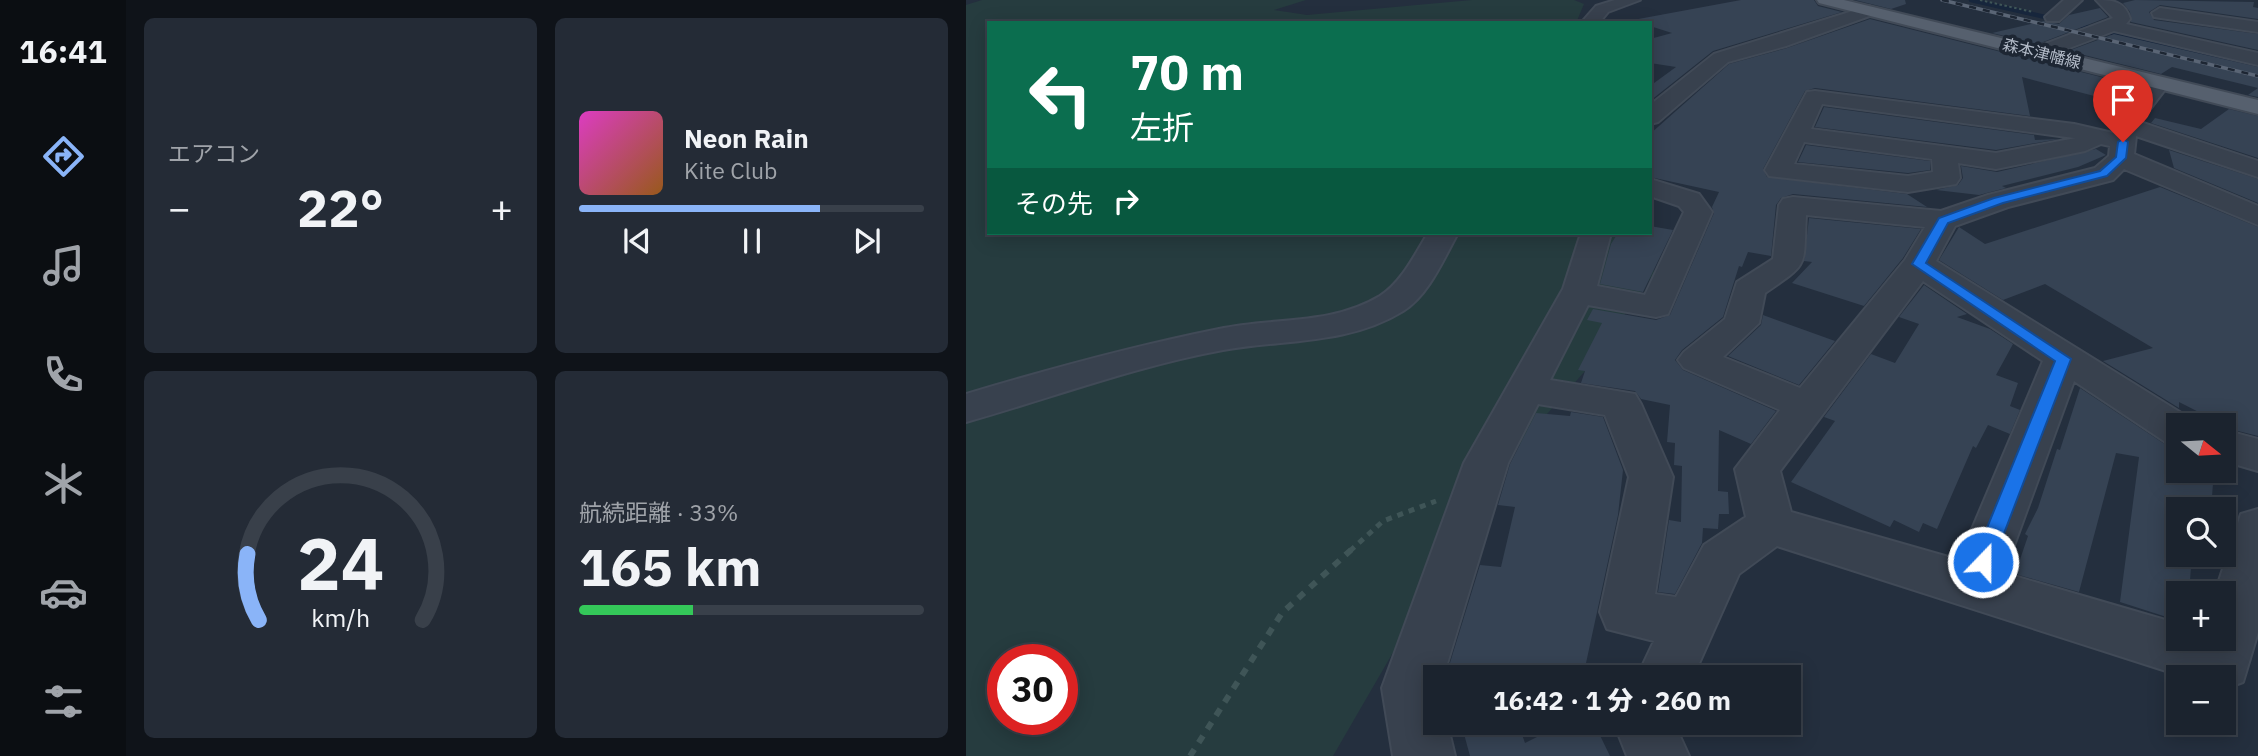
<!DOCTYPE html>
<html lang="ja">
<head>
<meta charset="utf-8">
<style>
	body { margin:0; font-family:"IBM Plex Sans","Noto Sans JP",sans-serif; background:#242b36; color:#f1f3f6; height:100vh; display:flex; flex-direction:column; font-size:26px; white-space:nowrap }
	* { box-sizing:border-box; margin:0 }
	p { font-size:23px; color:#a0a4aa }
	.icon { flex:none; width:38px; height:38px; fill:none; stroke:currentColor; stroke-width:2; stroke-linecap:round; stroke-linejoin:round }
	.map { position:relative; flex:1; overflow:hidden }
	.panel { display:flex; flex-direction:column; gap:18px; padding:18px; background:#0f1319; width:840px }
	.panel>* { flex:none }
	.top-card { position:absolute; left:21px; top:21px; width:665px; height:214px; border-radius:0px; box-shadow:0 4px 18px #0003,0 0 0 2px #39404a; background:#0b6e4f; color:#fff; overflow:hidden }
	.needle { width:46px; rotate:108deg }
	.tools { position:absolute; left:1200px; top:413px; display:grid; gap:14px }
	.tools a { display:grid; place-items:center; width:70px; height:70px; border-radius:0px; background:#1b232e; box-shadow:0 4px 18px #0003,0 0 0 2px #39404a; font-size:35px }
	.speed { position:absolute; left:21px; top:644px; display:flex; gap:14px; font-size:35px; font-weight:700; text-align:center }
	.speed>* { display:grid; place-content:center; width:91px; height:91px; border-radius:50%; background:#1b232e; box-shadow:0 4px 18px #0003,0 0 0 2px #39404a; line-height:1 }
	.speed .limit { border:10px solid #d22; background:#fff; color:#111 }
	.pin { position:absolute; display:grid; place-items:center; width:60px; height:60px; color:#fff; margin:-72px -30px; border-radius:50% 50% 50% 0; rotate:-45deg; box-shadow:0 0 7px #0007 }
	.pin .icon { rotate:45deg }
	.me { position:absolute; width:77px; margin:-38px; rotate:22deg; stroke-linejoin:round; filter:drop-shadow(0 0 5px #0008) }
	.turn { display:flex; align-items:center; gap:24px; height:147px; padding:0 28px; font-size:32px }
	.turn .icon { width:91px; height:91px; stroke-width:2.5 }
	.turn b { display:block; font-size:49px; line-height:60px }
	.then { display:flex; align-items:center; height:66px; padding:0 28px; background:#0003; gap:14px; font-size:26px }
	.big { font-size:52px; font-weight:800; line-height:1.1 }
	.panel .card { flex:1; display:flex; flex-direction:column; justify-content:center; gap:10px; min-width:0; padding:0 24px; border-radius:10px; background:#242b36 }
	.panel .dial { align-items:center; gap:0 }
	.dial svg { height:182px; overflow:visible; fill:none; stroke:#39404a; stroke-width:7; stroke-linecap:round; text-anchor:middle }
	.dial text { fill:#f1f3f6; stroke:none }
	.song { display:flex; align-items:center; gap:21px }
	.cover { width:84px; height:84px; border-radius:10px; background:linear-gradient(135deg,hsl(310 70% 55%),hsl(30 70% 35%)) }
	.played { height:7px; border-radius:4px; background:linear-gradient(90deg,#8ab4f8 70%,#39404a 70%) }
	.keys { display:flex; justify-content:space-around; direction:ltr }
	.heat { display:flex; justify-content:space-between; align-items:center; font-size:38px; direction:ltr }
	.charge { height:10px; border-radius:5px; background:linear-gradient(90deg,#34c759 33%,#39404a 0) }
	.panel .tiles { flex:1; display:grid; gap:18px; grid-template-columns:repeat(2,1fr) }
	.trip { position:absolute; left:457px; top:665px; width:378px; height:70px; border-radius:0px; background:#1b232e; box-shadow:0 4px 18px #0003,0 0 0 2px #39404a; font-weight:800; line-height:70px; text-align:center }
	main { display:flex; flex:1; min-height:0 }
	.tabs { display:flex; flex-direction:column; width:126px; justify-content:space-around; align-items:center; background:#0b0e12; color:#a0a4aa }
	.tabs .icon { width:49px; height:49px }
	.tabs .on { color:#8ab4f8 }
	.tabs b { font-size:32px; color:#f1f3f6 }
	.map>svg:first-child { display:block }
</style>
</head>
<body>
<main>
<nav class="tabs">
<b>16:41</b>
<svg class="icon on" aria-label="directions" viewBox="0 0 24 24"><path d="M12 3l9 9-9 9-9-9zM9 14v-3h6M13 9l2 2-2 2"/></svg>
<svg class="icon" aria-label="music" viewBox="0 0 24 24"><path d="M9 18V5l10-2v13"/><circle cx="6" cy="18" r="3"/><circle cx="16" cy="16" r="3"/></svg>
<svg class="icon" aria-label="phone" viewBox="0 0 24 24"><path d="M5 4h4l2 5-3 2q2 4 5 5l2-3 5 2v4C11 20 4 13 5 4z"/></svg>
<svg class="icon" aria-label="climate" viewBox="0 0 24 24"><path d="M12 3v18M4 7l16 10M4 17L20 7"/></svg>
<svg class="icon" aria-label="car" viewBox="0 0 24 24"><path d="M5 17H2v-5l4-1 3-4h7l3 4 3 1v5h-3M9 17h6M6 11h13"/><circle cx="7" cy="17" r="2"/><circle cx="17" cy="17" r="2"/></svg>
<svg class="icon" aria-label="filters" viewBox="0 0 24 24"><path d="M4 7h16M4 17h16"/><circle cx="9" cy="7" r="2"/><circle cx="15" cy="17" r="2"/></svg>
</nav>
<section class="panel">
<div class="tiles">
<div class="card"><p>エアコン</p>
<div class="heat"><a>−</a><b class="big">22°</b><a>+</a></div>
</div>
<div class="card">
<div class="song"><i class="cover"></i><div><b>Neon Rain</b><p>Kite Club</p></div></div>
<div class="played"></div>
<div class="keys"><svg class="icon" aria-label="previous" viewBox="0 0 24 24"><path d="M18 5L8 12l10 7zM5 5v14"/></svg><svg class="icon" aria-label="pause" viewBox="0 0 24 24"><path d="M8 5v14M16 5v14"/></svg><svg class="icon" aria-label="next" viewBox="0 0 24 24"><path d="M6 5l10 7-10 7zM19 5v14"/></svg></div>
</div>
<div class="card dial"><svg viewBox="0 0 100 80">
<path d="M14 69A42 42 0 1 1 86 69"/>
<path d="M14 69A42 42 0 0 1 9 40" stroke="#8ab4f8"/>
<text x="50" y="56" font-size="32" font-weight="700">24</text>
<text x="50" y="72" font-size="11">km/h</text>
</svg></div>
<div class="card"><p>航続距離 · 33%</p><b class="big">165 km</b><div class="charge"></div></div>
</div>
</section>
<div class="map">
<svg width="1292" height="756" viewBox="0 0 1292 756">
	<rect width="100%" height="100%" fill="#242f3e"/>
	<path fill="#263c3f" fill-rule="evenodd" d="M16,0H340L308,10L341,15L506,0H608L618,4L610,23H23V233H682L688,273L619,371L535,466L367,756H0V5ZM37,660H96V719H37Z"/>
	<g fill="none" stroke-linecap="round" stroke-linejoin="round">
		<path stroke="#17263c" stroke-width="4.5" d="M1005,0L1088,19
			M1109,24L1292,67"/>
		<path stroke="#17263c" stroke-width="5" d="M1286,66L1292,67"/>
	</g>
	<path fill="#364354" d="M775,0H848L852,6L876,12L747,51L684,101V86L710,67L684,63V39L706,33L684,26V23L667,20Z
		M889,0H939L940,4L925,9Z
		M1169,0L1288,2L1287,7L1292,8V19L1194,5L1183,12L1188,20L1292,34V50L1165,22L1164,12L1157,3Z
		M1134,8L1142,17L1072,44L1026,33L1078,21L1093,24L1103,15Z
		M904,19L1175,87L1151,102L1056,77L1064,116L849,88L839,91L797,169L801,177L941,194L961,207L827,194L815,198L810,205L805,256L782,252L776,267L773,266L757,317L716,350L709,360L717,370L810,411L785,444L753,430L752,491L762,492L763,514H753L752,529L737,528L736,543L709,594L692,592L703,520L715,522L716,466L708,465L709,443L701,442L704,405L675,399L669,391L615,383L619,371L612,370L636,323L621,320L627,309L690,320L704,315L748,213L746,207L753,192L684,177V134L763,64L821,48Z
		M1148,34L1292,67V97L1282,95L1292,88L1206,67L1195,74L1102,51Z
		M858,107L1068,135L1069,140L1093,139L1030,150L849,127Z
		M1263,109L1292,116V158L1185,123L1189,118L1235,129Z
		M840,145L964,161V170L942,173L832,162Z
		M1130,149L1140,155L1112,167L1036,186L1040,188L1013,195L970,190L992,185L997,178L995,166L1031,172Z
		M1203,150L1292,179V203L1208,168Z
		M1194,187L1292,227V436L1268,430L1213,402V408L1137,361L1187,348L1079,284L1037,300L973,260L993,227L1019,244Z
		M843,218L955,229L937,258L898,306L826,283L846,262L838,261Z
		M684,226L707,230L677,292L634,284L645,244L652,233H684Z
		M958,285L1001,314L991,317L1024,329L1047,344L1030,375L1052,383L1044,406L1054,410L1044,434L1022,425L1010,448L1007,446L971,529L957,523L953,532L928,520L924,527L825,482L869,421L858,417L905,354L929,363L953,324L933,317Z
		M797,315L869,341L833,385L762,356L795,325Z
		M1114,388L1197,443L1213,448V471H1248L1245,509L1213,499V555H1226L1223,593H1213V621L1154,602L1173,457L1150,453L1113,592L1049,574L1062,536L1059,534L1072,508L1091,449L1094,450Z
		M605,412L637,417L657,470L652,515L617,677H553L483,666L514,565L535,567L549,507L532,505L544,464L570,413L604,416Z
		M495,723H552L559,743L599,723H628L644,756H504Z"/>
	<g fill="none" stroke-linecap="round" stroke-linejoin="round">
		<g stroke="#414a57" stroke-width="4">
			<path id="minor" d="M649,0H674L642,12L633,23H615L630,6Z
				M1098,0H1116L1093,21H1081L1079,17Z
				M1130,0C1146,0 1159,1 1164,19L1160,24L1292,53V65L1148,31L1080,57H1066L1064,53L1066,49L1147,18Z
				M903,6L911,11L909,14L820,46L762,62L692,122L684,124V105L748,54Z
				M1194,8L1292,22V32L1188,17L1186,13Z
				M1194,77L1204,83L1174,122L1292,161V177L1170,136L1168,154L1292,206V225L1158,169L1147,180L1042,207L989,226L970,261L1228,421L1230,425H1213V446L1198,441L1108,381L1038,573L1213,624V639H1258V593H1249L1275,514L1292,509V632L1277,682L1258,689V677H1219L811,546L773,574L727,677H671L688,641L641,629L634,612L663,477L639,415L572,404L542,463L477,677H469V723H481L489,756H427L416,688L498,463L597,289L615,233H645L631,286L679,295L718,212L713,206L684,196V179L733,194L746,212L702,314L690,317L622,305L584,380L669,394L675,404L707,477L689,594L710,597L738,545L780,517L769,469L814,410L718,368L712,360L718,352L759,319L771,282L807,259L813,205L817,199L827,197L975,211L1022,195L1129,168L1143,156L1144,146L1135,144L1119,151L1030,169L992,163L994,178L990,184L942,192L803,176L799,170L841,92L849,91L1108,124L1147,133L1152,120L1187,79ZM856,104L1108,138H1110L1030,153L845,129ZM838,142L966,159L967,172L942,176L828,164ZM840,215L959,227L939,260L834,388L757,357L793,323L799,293C844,262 837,269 840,215ZM957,281L1077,361L993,560L825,512L814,471Z
				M462,233H492C478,258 463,295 437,311C382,345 318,339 257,350C169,366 85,398 0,422V394C84,369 168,346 253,329C308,317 364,326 414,296C436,282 449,254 462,233Z
				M1258,430L1292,439V471L1258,461Z
				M648,723H708L723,756H661Z"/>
		</g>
		<g stroke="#414a57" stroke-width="4">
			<path id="major" d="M851,0H878L1292,100V114L853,3Z"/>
		</g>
		<path stroke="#3f5557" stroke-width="2" stroke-dasharray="2.5 2.5" stroke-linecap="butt" d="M1014,0L1067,12"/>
		<path stroke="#3f5557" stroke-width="5" stroke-dasharray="6 6" stroke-linecap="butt" d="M384,551L417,521L470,501"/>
		<path stroke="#3f5557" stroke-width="6" stroke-dasharray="8 8" stroke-linecap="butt" d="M224,756L316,613L386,549"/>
		<use href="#minor" fill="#38414e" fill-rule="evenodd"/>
		<use href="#major" fill="#56606e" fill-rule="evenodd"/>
		<g stroke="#5a6575" stroke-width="3.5">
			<path id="rail" d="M976,0L1292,76"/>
		</g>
		<use href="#rail" stroke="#1d2633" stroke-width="2.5" stroke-dasharray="7" stroke-linecap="butt"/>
	</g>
	<path fill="#1a73e8" stroke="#114b97" stroke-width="2" d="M1157,139L1162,142L1160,158L1141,176L1037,203L982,223L960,263L1105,359L1027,562L1024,568L1017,570L1010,568L1007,562L1089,361L946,264L973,218L1028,198L1134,171L1150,157L1152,142Z"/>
	<g text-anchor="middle" stroke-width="7" stroke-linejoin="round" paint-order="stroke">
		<g font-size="16" fill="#b4bcc9" stroke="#1d2633">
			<text transform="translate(1076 53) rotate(14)" y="6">森本津幡線</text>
		</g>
	</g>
</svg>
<div class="tools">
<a><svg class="needle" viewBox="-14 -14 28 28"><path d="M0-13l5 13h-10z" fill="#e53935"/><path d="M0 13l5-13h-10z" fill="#a0a4aa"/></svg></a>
<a><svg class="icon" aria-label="search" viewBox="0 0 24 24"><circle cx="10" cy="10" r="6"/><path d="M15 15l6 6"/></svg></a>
<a>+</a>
<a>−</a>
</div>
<div class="speed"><div class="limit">30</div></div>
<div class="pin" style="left:1157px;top:142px;background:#d93025"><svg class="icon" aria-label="arrive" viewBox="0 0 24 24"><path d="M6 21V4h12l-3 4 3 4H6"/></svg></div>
<svg class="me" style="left:1017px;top:562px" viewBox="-20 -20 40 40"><circle r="17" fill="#1a73e8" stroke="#fff" stroke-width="3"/><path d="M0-11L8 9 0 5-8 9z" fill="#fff"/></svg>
<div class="trip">16:42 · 1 分 · 260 m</div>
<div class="top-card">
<div class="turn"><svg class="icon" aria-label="left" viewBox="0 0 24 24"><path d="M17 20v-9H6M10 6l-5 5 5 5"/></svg><div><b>70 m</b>左折</div></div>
<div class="then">その先<svg class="icon" aria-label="right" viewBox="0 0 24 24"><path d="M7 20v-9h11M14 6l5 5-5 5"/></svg></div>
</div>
</div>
</main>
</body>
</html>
